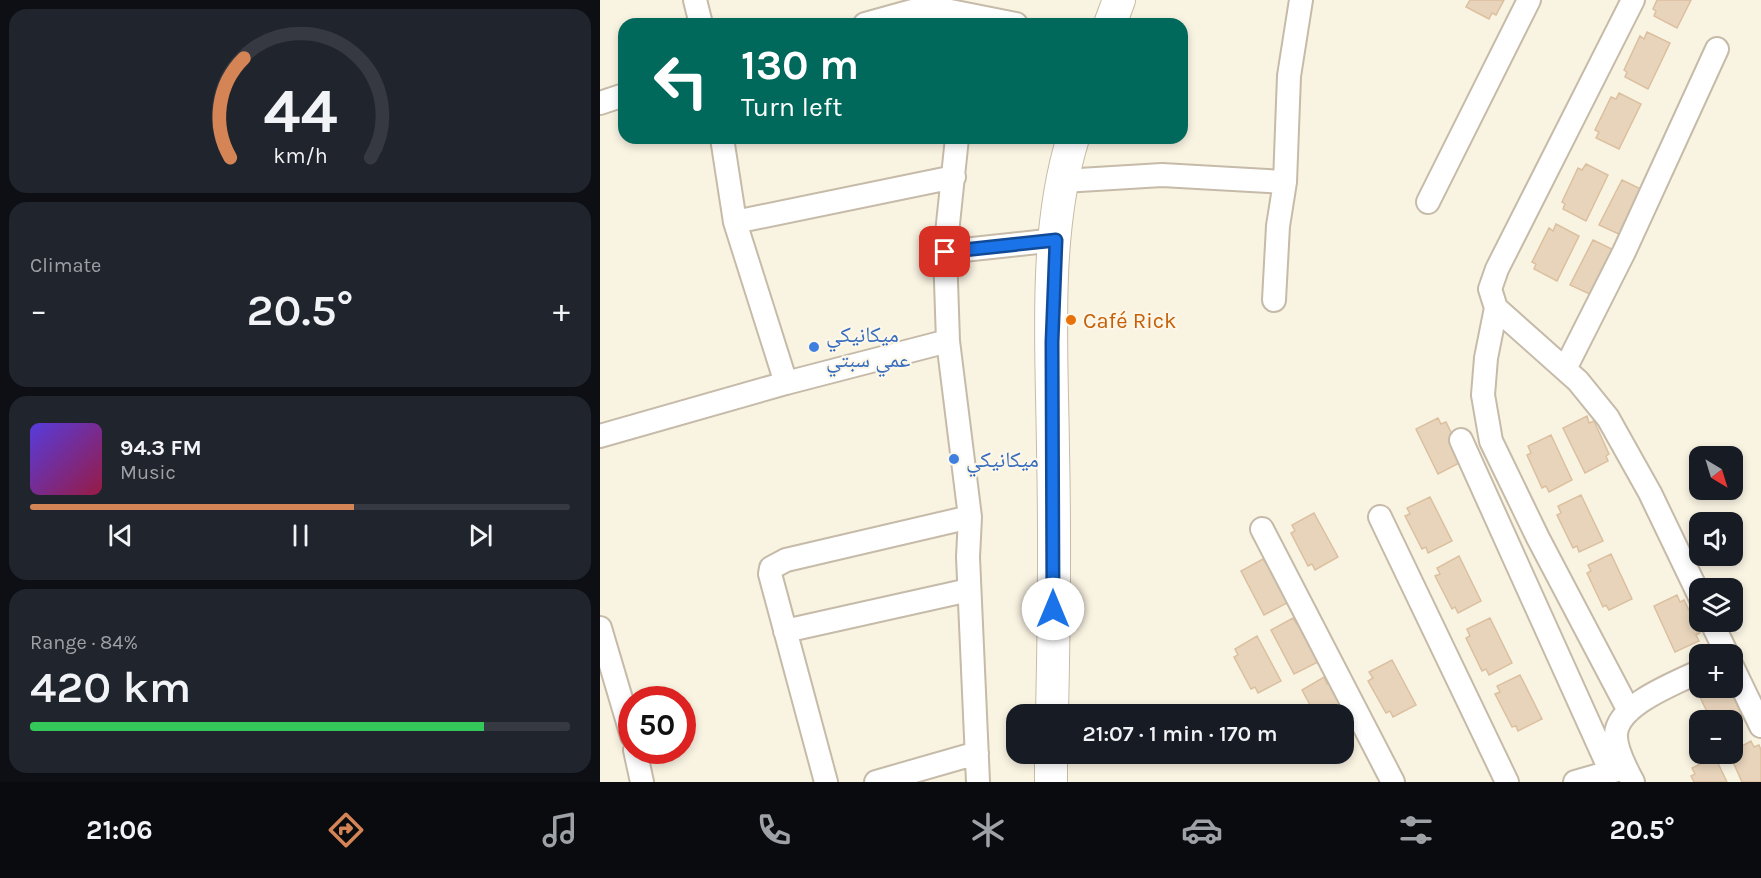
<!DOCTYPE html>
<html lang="en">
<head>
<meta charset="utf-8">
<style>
	body { margin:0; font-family:Karla,"Noto Naskh Arabic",sans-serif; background:#20242c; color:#f1f3f6; height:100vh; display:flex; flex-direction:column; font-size:22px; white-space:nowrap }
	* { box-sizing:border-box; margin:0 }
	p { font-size:20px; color:#9ea1a6 }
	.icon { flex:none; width:33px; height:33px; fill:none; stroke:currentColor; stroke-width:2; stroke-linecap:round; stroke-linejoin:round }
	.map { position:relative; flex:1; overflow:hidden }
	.side { display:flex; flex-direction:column; gap:9px; padding:9px; background:#0d0f14; width:600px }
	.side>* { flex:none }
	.banner { position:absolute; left:18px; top:18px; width:570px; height:126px; border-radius:18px; box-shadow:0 3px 9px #0003; background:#00695c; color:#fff; overflow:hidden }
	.needle { width:39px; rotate:142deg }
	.buttons { position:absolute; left:1089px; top:446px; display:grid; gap:12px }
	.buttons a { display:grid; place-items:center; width:54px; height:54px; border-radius:12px; background:#171b24; box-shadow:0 3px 9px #0003; font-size:30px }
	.speed { position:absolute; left:18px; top:686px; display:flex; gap:12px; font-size:30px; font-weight:700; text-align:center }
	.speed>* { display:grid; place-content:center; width:78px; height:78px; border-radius:50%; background:#171b24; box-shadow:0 3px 9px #0003; line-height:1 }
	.speed .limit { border:9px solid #d22; background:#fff; color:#111 }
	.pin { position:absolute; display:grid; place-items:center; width:51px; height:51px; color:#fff; margin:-26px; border-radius:12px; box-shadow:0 3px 9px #0006 }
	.me { position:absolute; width:66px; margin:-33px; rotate:0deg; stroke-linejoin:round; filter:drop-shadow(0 0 4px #0008) }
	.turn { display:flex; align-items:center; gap:21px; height:126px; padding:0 24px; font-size:27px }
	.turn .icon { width:78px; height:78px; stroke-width:2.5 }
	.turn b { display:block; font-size:42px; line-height:51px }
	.big { font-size:45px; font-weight:600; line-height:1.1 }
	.side .card { flex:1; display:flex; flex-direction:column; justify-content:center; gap:9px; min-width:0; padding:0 21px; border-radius:18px; background:#20242c }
	.side .dial { align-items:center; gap:0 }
	.dial svg { height:156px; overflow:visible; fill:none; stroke:#363941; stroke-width:7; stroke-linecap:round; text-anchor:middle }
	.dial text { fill:#f1f3f6; stroke:none }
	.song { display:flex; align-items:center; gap:18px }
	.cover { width:72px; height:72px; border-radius:9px; background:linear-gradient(135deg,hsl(250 70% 55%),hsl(340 70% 35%)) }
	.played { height:6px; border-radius:3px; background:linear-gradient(90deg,#d58555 60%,#363941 60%) }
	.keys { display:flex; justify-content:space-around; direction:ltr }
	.heat { display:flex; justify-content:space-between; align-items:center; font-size:33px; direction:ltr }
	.charge { height:9px; border-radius:4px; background:linear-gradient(90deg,#34c759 84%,#363941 0) }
	.trip { position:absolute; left:406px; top:704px; width:348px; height:60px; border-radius:18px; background:#171b24; box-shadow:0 3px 9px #0003; font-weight:600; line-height:60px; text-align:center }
	.tabs { display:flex; height:96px; justify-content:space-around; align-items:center; background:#090b0e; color:#9ea1a6 }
	.tabs .icon { width:42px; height:42px }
	.tabs .active { color:#d58555 }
	.tabs b { font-size:27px; color:#f1f3f6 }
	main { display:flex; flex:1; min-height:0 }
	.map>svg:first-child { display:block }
</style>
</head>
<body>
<main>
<section class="side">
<div class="card dial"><svg viewBox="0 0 100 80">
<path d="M14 69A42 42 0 1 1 86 69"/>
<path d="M14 69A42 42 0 0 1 21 18" stroke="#d58555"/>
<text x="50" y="56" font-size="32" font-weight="700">44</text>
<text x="50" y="72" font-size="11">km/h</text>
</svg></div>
<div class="card"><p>Climate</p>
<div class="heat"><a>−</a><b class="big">20.5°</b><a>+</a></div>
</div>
<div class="card">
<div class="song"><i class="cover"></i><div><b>94.3 FM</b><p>Music</p></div></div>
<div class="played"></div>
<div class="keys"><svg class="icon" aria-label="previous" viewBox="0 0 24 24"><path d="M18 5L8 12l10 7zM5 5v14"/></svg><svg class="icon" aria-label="pause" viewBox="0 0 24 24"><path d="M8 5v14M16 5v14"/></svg><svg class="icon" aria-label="next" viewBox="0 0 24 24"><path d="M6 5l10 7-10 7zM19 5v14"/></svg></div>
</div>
<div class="card"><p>Range · 84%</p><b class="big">420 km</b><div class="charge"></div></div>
</section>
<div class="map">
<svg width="1161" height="782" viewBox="0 0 1161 782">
	<rect width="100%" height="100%" fill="#f9f3e2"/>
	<path fill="#e8d4bb" stroke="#dbc0a0" stroke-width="1.5" d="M870,0H904L896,15L892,13L889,19L866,7Z
		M1057,0H1091L1077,28L1054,16L1056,11L1053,9Z
		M1047,32L1070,43L1048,89L1025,77L1027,72L1024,70L1040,36L1044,39Z
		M1019,93L1041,104L1019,149L996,138L999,132L995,130L1011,97L1016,99Z
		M986,164L1008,175L986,221L963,209L965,204L962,202L978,168L982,170Z
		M1022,180L1045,191L1023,236L999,225Z
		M956,224L979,236L957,281L934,269L936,264L932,262L949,228L953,231Z
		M993,240L1016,251L994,296L970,285Z
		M987,416L989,423L994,421L1009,454L1006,456L1008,461L985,473L963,428Z
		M838,418L841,424L846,422L862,455L861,462L838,474L816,429Z
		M951,435L972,480L949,492L946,486L942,488L927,455L931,453L928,446Z
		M981,495L1003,541L979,552L977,546L973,548L957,515L961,513L958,506Z
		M830,497L852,541L828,553L826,547L822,549L805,516L810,514L807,508Z
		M714,513L738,557L715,570L712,564L708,566L691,533L695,531L692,525Z
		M1011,554L1032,599L1009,610L1006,605L1003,607L987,573L991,571L988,565Z
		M859,556L881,601L858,613L855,607L852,609L835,576L840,574L837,568Z
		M663,559L667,565L671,562L688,595L684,597L687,603L664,615L641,571Z
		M1077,595L1080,602L1084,600L1100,633L1096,635L1099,641L1075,652L1054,606Z
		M693,618L697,624L701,622L718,655L714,656L718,662L694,674L671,630Z
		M890,618L912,663L889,675L886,669L882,671L866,638L870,636L867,629Z
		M657,636L681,681L658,693L655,687L651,689L634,657L638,655L635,649Z
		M792,660L816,705L793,717L790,711L786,713L768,681L773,678L769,672Z
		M920,675L942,719L918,731L916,726L912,727L895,694L900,692L897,686Z
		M724,677L727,684L732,681L749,714L745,716L748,721L744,724V714H715L702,690Z
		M1107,687H1129L1143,718L1140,720L1142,726L1132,730V720H1111L1097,691Z
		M1151,741L1154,747L1159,745L1161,750V782H1142L1129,753Z
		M1115,757L1127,782H1094L1091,776L1095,774L1092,768Z"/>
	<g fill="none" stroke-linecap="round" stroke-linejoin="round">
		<g stroke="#c6baa8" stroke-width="26">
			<path id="minor" d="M95,0L101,24
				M1033,0L897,269L890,289L896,308L978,381L1008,418L1050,493L1100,597
				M265,24L312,11L340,9L416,24
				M0,103L24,95
				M122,138L135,222L186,383
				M357,138L345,252L348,341L370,517L368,557L378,782
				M463,181L562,175L685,182
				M828,202L929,0
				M135,222L354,177
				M345,252L456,240
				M674,300L678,226L685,182L689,76L701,0
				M896,308L886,358L883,395L891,441L938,538L1029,711
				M965,369L1024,252L1117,49
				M0,436L186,383L348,341
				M861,440L1010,770
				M780,517L907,782
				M662,529L793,782
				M1111,621L1127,654
				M0,628L32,736
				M185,631L369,590
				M1132,666L1161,726
				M35,750L42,782
				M226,782L170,574L171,568L186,560L370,517
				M276,782L377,753
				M975,782L1024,768
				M1033,782C1026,769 1015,748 1016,734C1018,704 1076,683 1100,671"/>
		</g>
		<g stroke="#c8bba6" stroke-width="34">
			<path id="secondary" d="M510,24L519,0
				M452,714C454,626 455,538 453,450C452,350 443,234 473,138
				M451,782V753"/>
		</g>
		<use href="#minor" stroke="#fff" stroke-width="22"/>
		<use href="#secondary" stroke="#fff" stroke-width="32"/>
	</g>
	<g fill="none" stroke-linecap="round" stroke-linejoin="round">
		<g stroke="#114b97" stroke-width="15">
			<path id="route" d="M345,252L456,240L452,342L453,609"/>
		</g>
		<use href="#route" stroke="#1a73e8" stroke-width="10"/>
	</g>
	<circle fill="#e8710a" stroke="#fcf7e8" stroke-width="2" cx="471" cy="320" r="6"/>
	<g fill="#3f7fe0" stroke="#fcf7e8" stroke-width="2">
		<circle cx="214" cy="347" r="6"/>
		<circle cx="354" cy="459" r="6"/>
	</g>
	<g text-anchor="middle" stroke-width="4.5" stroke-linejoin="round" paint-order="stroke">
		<g font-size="22" fill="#c56008" stroke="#fcf7e8" text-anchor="start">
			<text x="483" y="328">Café Rick</text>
		</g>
		<g font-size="22" fill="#366cbe" stroke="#fcf7e8" text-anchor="start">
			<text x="226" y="342">ميكانيكي<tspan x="226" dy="25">عمي سبتي</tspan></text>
			<text x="366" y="467">ميكانيكي</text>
		</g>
	</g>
</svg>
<div class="buttons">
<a><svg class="needle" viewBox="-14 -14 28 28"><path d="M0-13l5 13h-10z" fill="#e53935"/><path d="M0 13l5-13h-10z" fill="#9ea1a6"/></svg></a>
<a><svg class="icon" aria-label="sound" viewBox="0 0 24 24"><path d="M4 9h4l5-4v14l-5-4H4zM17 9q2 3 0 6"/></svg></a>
<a><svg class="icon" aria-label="layers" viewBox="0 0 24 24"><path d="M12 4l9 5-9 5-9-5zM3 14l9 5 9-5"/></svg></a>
<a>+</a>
<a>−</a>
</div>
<div class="speed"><div class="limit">50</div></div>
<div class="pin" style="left:345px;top:252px;background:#d93025"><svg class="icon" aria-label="arrive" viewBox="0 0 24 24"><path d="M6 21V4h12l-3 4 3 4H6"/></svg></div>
<svg class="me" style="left:453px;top:609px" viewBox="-20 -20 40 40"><circle r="19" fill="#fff"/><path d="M0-13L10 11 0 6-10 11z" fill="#1a73e8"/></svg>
<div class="trip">21:07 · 1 min · 170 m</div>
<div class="banner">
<div class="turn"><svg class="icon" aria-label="left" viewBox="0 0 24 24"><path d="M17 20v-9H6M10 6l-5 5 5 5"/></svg><div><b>130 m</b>Turn left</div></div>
</div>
</div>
</main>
<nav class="tabs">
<b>21:06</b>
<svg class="icon active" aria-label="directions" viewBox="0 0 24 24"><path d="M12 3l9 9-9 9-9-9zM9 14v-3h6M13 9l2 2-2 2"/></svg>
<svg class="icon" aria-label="music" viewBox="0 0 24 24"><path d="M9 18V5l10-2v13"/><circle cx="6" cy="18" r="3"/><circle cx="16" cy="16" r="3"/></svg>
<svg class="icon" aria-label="phone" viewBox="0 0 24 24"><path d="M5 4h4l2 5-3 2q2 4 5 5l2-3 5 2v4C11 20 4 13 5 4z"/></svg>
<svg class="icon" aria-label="climate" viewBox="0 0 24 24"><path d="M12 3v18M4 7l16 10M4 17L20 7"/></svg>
<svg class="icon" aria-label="car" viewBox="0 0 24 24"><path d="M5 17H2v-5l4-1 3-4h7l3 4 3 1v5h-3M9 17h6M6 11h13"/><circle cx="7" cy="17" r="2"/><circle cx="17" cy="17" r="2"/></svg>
<svg class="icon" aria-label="filters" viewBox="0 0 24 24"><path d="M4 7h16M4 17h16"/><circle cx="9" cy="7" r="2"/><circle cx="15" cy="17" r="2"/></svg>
<b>20.5°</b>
</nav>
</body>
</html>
